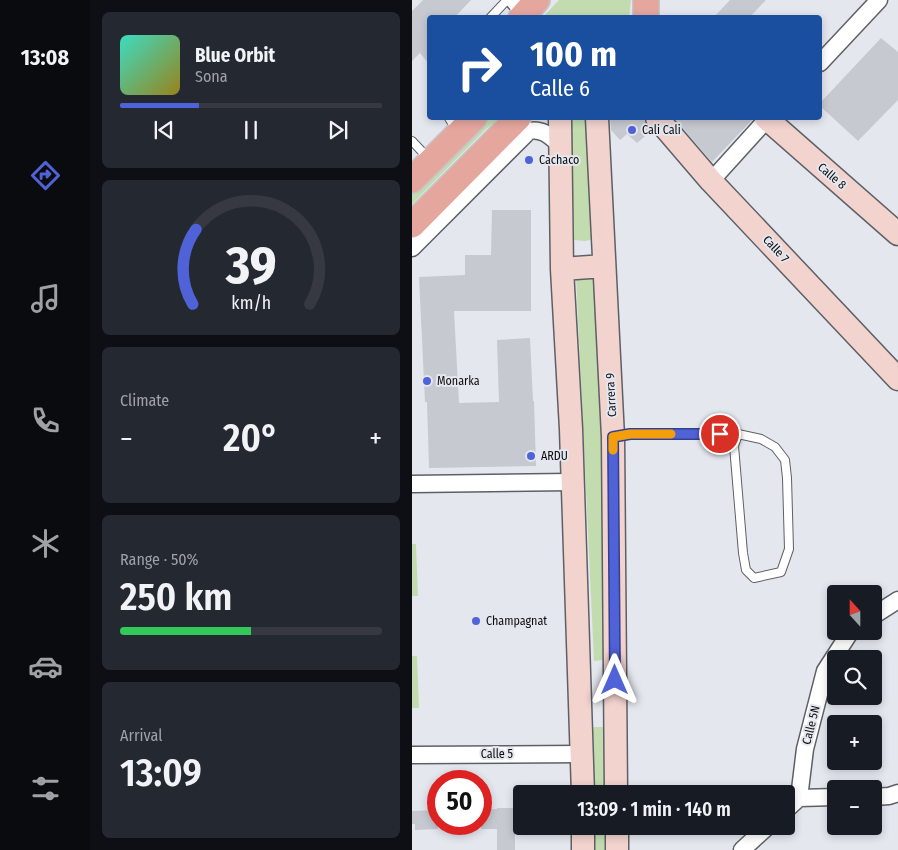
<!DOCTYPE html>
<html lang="en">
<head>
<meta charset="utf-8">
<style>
	body { margin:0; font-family:"Fira Sans Condensed",sans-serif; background:#242831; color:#f1f3f6; height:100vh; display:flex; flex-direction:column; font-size:19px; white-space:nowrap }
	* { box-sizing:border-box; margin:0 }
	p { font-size:16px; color:#9ea1a6 }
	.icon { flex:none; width:28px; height:28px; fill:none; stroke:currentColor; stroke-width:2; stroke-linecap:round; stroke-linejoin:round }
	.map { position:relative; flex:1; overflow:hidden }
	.panel { display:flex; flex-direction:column; gap:12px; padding:12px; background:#0d0f14; width:322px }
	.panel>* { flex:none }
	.banner { position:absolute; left:15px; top:15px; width:395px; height:105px; border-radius:5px; box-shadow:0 2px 8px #0003; background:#1a4fa0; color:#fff; overflow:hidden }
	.needle { width:32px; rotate:339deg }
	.fabs { position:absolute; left:415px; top:585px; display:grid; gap:10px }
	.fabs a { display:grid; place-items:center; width:55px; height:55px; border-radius:5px; background:#171b24; box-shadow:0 2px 8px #0003; font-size:25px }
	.speed { position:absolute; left:15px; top:770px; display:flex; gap:10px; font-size:25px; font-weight:700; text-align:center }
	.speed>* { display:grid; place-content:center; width:65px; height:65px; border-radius:50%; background:#171b24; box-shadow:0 2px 8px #0003; line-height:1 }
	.speed .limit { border:8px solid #d22; background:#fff; color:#111 }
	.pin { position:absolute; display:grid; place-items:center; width:42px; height:42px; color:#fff; margin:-21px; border:2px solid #fff; border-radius:50%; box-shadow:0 1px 5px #0007 }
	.me { position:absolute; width:55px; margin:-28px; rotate:0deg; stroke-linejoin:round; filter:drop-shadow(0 0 4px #0008) }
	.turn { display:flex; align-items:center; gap:18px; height:105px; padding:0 20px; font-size:22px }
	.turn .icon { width:65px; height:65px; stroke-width:2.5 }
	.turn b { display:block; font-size:35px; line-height:42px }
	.big { font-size:38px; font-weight:600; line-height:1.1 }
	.panel .widget { flex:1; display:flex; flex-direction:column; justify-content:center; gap:8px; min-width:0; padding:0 18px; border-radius:8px; background:#242831 }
	.panel .dial { align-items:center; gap:0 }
	.dial svg { height:130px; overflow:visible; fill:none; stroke:#363941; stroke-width:7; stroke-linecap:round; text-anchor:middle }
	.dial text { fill:#f1f3f6; stroke:none }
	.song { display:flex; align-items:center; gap:15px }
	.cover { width:60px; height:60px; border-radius:8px; background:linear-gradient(135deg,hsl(170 70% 55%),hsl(50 70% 35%)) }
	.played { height:5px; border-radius:2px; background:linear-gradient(90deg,#5062d7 30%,#363941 30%) }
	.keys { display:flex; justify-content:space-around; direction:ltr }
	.heat { display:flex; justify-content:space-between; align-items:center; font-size:28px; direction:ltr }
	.charge { height:8px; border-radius:4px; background:linear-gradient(90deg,#34c759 50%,#363941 0) }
	.trip { position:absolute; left:101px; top:785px; width:282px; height:50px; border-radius:5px; background:#171b24; box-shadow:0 2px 8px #0003; font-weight:600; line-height:50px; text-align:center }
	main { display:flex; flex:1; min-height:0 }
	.dock { display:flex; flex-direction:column; width:90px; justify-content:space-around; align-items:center; background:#090b0e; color:#9ea1a6 }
	.dock .icon { width:35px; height:35px }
	.dock .selected { color:#5062d7 }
	.dock b { font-size:22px; color:#f1f3f6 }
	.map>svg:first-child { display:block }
</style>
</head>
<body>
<main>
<nav class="dock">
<b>13:08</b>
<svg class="icon selected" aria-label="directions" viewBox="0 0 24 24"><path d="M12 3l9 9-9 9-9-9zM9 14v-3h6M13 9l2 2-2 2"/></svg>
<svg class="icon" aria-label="music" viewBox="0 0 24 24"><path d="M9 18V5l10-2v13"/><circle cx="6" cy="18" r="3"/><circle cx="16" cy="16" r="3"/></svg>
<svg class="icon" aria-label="phone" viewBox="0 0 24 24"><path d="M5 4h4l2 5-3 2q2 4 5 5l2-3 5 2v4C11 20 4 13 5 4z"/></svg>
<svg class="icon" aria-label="climate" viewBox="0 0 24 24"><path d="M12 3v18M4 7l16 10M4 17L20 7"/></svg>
<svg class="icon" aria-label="car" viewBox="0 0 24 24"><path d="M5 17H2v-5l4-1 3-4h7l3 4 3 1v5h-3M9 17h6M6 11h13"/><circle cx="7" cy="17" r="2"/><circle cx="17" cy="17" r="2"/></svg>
<svg class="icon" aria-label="filters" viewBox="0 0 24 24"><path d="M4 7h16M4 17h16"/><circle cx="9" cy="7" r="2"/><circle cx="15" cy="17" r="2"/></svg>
</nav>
<section class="panel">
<div class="widget">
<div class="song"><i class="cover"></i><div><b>Blue Orbit</b><p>Sona</p></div></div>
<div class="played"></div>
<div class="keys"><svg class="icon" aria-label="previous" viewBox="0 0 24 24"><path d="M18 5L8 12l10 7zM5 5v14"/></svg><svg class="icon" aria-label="pause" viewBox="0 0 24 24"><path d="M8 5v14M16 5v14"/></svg><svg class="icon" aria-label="next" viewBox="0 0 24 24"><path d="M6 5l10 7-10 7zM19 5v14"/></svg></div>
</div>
<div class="widget dial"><svg viewBox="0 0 100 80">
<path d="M14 69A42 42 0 1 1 86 69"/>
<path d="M14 69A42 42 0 0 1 16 23" stroke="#5062d7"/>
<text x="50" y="56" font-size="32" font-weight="700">39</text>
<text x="50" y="72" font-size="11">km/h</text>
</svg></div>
<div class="widget"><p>Climate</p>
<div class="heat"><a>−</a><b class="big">20°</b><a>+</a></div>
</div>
<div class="widget"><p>Range · 50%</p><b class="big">250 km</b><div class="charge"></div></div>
<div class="widget"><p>Arrival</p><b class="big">13:09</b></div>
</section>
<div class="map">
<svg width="486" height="850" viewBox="0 0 486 850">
	<rect width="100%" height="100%" fill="#e4e7ee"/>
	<path fill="#c2dcb0" d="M147,0H219L217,17H131Z
		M70,118H88L75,128L0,204V189Z
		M153,118L174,119L186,238L173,241L161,240Z
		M164,276H188L197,659L182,661Z
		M0,544H4L6,596H0Z
		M0,656H5L7,708H0Z
		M176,727H193L194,794H178Z
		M178,826H195L196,850H179Z"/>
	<path fill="#c6cad0" d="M11,0H59L42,18H18V65L8,53L0,61V11Z
		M318,0H354L337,18H301Z
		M469,38L486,52V100L446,141L408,106V103Z
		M198,118H232L235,126L239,131L225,143L215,134L208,140L199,130Z
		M262,118H341V119L300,162Z
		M80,210H119V311H42L47,403L87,402L85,340L118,338L121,401H122L124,466L17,468L15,402H13L7,277L53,275V255H79Z
		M85,808H103V850H85V829H69V810L85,809Z
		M26,810V829L3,830V824H0V811Z"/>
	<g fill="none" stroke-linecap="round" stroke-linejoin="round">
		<g stroke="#5e6066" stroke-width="10">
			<path id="lane" d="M78,18L95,0
				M37,118L44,129
				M0,141L16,158
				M203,437L218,434H326L349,439L363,447L373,460L375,478L377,549L369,572L342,578L334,570L331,553L322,446L326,434"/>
		</g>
		<g stroke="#5e6066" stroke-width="19">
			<path id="street" d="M101,0L113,13
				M408,63L467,0
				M299,181L356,118
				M0,248L117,131C131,128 139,137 148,145
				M0,484L160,482
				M461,616L486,600
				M0,755L170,754
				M461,797L477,796L486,793
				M387,798L424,797
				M375,809L387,798L393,749L413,671L437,634L441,631
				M330,850L356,826"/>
		</g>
		<g stroke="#5e6066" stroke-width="25">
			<path id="secondary" d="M148,118L150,269L159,429L171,794
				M185,118L201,437L204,794
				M245,118L299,181L486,379
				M354,118L486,234
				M150,269L192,266
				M171,826V850
				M205,826V850"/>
		</g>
		<g stroke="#c5c5c6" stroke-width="28">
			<path id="primary" d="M234,0V18
				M109,18L125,0
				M0,180L62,118
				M0,225L106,118"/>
		</g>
		<use href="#lane" stroke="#fff" stroke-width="8"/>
		<use href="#street" stroke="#fff" stroke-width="16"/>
		<use href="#secondary" stroke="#f2d3ce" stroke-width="22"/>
		<use href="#primary" stroke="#e5a69e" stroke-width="25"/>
	</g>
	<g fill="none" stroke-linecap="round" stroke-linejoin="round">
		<g stroke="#34408c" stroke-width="12">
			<path id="route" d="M203,680L201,437L218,434H308"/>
		</g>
		<use href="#route" stroke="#5062d7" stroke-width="9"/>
		<path stroke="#f59e0b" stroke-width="9" d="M201,450V437L218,434H259"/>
	</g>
	<g fill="#5062d7" stroke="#e4e7ee" stroke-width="2">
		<circle cx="220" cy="130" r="5"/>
		<circle cx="117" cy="160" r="5"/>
		<circle cx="15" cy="381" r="5"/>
		<circle cx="119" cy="456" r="5"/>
		<circle cx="64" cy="621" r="5"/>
	</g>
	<g text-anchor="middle" stroke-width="4" stroke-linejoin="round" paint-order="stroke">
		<g font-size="12" fill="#0d0e10" stroke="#e4e7ee" text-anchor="start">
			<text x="230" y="134">Cali Cali</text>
			<text x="127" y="164">Cachaco</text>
			<text x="25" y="385">Monarka</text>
			<text x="129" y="460">ARDU</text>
			<text x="74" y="625">Champagnat</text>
		</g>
		<g font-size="12" fill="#0d0e10" stroke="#e4e7ee">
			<text transform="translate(420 176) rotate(41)" y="4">Calle 8</text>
			<text transform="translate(364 249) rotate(47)" y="4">Calle 7</text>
			<text transform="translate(199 395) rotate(-93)" y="4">Carrera 9</text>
			<text transform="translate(399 725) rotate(-76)" y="4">Calle 5N</text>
			<text x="85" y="758">Calle 5</text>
		</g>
	</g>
</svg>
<div class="fabs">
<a><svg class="needle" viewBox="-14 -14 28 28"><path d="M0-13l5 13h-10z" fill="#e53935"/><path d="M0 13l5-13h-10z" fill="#9ea1a6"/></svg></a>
<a><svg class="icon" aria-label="search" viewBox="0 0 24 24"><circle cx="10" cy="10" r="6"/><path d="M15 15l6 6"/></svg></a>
<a>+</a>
<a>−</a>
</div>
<div class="speed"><div class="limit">50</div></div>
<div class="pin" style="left:308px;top:434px;background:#d93025"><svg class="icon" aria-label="arrive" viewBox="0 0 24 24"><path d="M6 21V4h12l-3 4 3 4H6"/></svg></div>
<svg class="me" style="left:203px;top:680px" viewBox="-20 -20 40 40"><path d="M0-17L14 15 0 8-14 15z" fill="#5062d7" stroke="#fff" stroke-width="4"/></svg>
<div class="trip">13:09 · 1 min · 140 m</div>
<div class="banner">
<div class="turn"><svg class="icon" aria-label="right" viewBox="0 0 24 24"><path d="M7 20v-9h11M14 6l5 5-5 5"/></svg><div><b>100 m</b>Calle 6</div></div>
</div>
</div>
</main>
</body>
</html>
